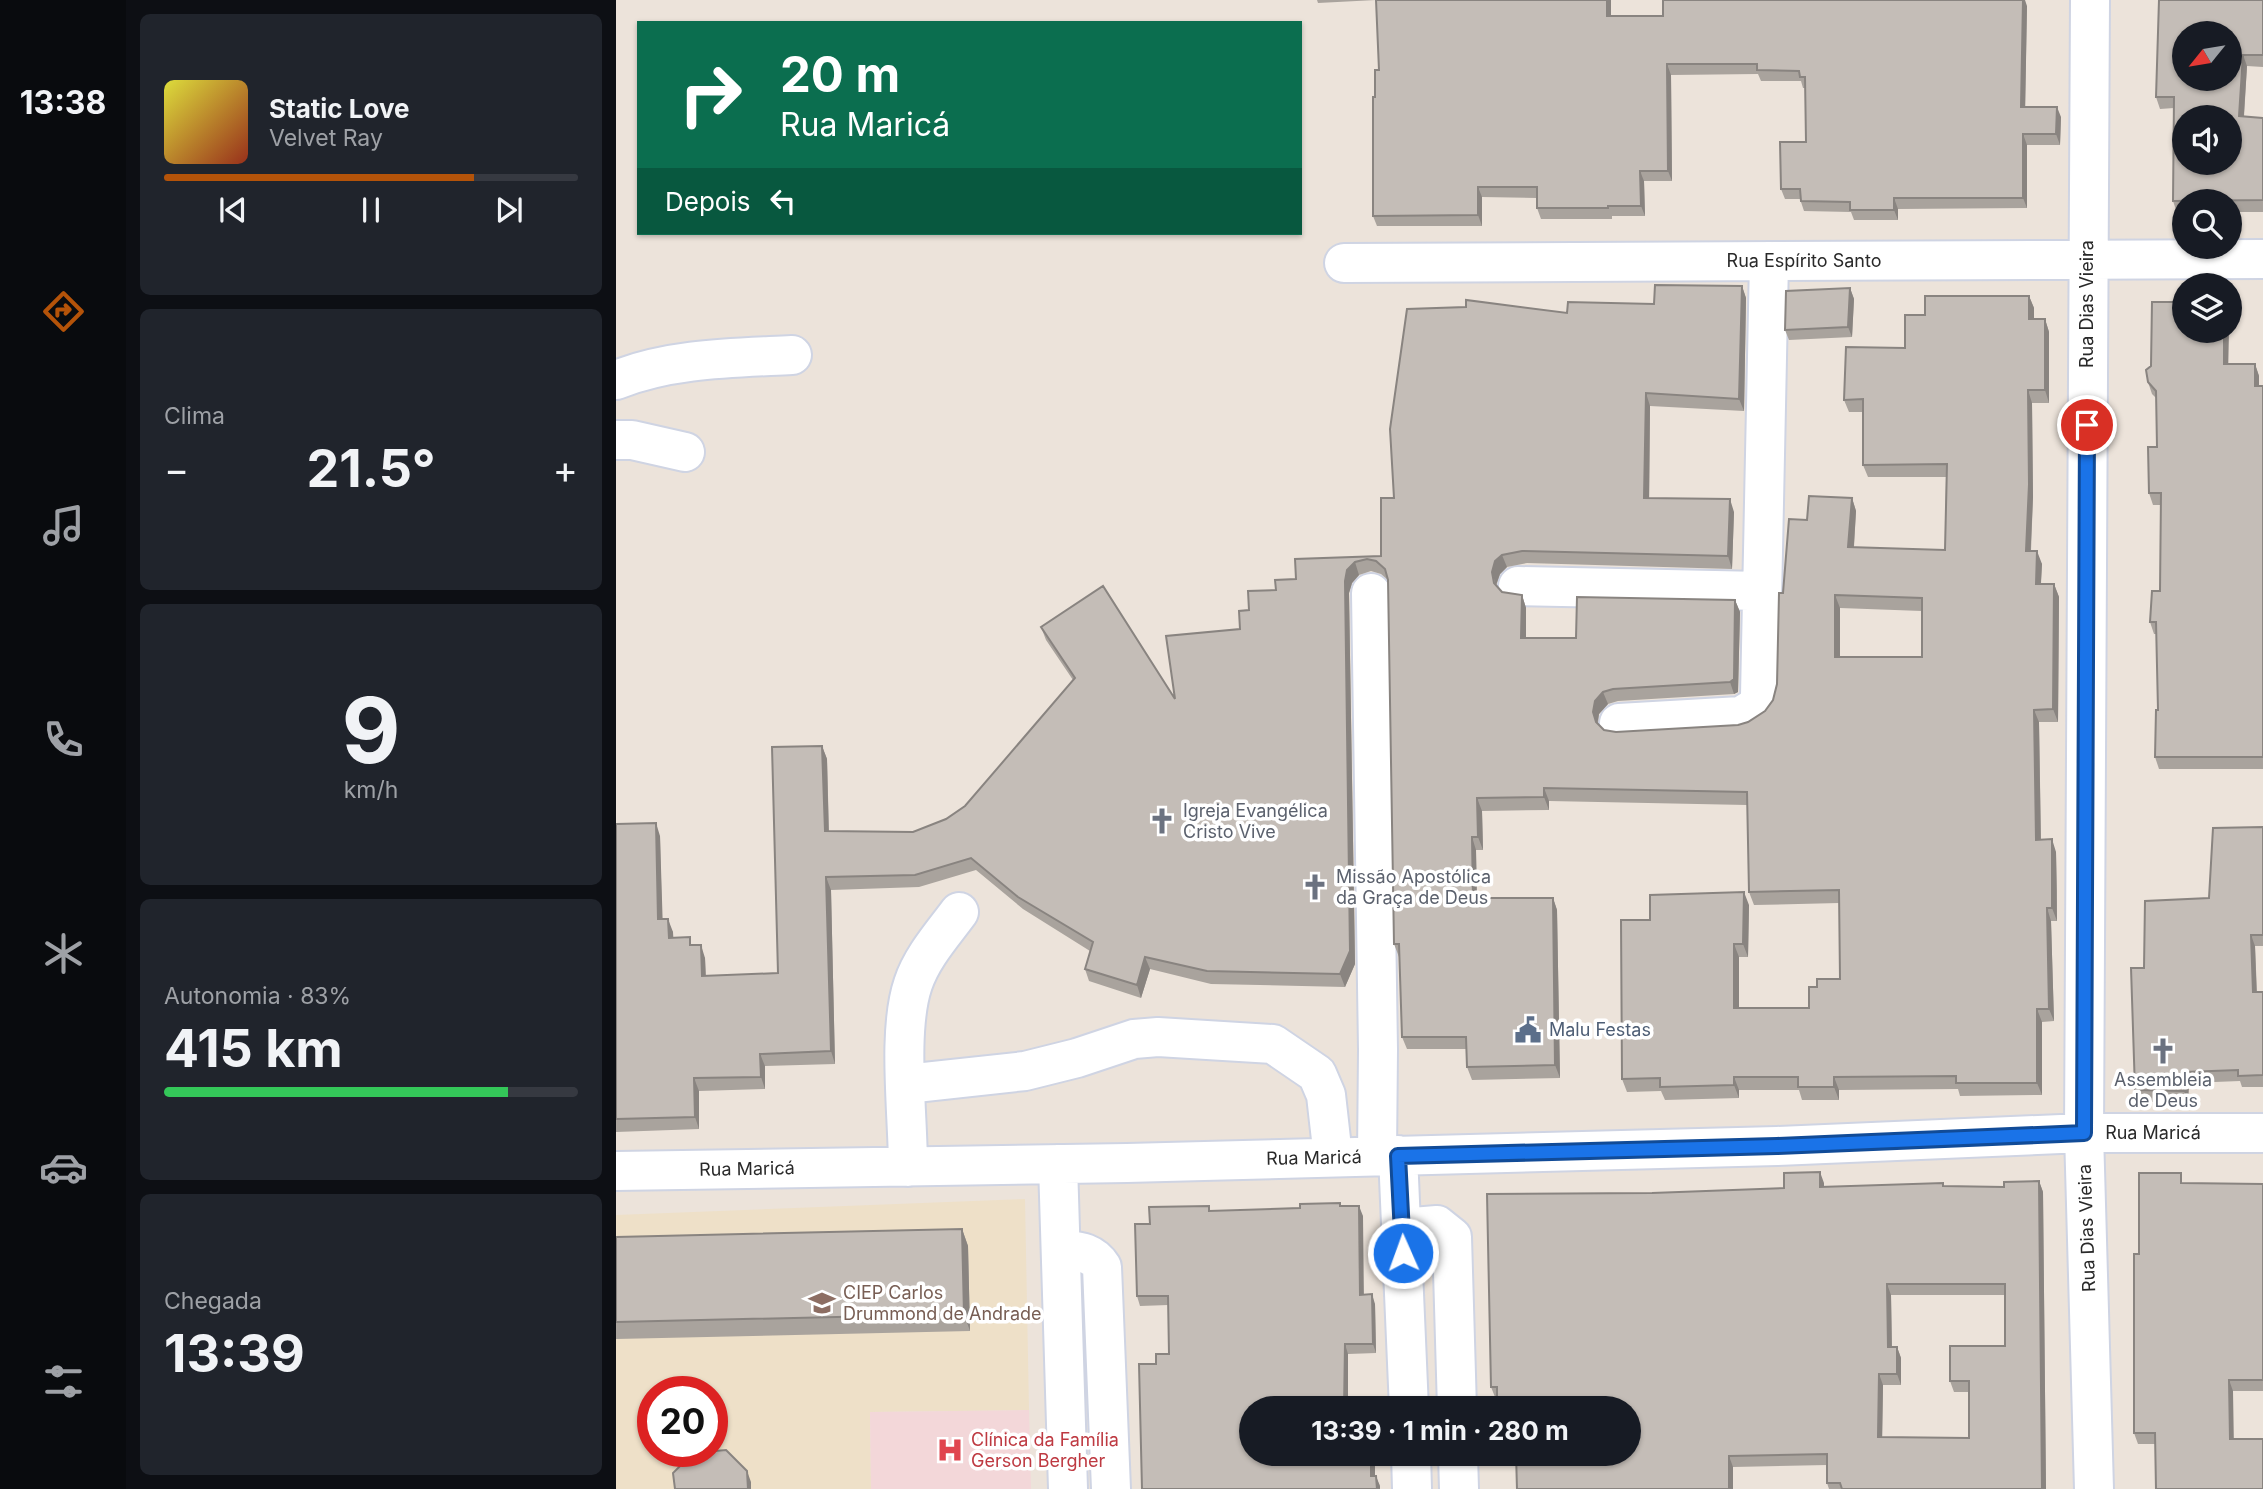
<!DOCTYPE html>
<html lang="pt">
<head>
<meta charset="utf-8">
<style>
	body { margin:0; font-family:Inter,sans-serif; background:#20242c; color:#f1f3f6; height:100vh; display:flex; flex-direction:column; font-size:26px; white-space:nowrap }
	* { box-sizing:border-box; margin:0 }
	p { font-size:23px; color:#9ea1a6 }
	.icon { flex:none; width:38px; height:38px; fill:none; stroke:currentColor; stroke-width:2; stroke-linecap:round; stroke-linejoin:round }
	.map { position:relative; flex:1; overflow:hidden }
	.drawer { display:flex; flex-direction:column; gap:14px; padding:14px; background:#0d0f14; width:490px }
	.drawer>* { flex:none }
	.guide { position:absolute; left:21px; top:21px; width:665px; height:214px; border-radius:0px; box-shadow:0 2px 5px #0004; background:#0b6e4f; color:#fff; overflow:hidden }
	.needle { width:46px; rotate:240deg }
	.controls { position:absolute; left:1556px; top:21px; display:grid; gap:14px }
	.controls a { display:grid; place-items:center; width:70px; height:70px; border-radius:50%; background:#171b24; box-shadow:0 2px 5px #0004; font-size:35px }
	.speed { position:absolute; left:21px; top:1376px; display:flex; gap:14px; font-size:35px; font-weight:700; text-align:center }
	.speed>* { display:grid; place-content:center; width:91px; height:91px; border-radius:50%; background:#171b24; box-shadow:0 2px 5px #0004; line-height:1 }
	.speed .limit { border:10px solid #d22; background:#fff; color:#111 }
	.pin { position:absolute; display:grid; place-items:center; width:60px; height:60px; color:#fff; margin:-30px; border:4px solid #fff; border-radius:50%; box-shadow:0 2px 7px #0007 }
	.me { position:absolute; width:77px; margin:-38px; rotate:358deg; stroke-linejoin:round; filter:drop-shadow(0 0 5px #0008) }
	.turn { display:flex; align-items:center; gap:24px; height:147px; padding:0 28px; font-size:32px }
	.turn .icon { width:91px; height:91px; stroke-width:2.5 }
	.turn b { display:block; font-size:49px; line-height:60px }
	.then { display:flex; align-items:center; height:66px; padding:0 28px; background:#0003; gap:14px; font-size:26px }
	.big { font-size:52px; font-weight:700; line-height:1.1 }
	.drawer .card { flex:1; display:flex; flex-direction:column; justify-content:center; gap:10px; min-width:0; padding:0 24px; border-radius:10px; background:#20242c }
	.drawer .dial { align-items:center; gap:0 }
	.dial b { font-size:91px; line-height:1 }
	.song { display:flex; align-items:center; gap:21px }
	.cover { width:84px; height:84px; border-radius:10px; background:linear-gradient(135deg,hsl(60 70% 55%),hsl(10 70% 35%)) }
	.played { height:7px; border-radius:4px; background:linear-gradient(90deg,#b45309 75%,#363941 75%) }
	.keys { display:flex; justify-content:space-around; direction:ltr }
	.heat { display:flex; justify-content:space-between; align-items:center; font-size:38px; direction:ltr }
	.charge { height:10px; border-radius:5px; background:linear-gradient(90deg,#34c759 83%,#363941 0) }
	.trip { position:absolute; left:623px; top:1396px; width:402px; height:70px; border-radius:35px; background:#171b24; box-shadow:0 2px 5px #0004; font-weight:700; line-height:70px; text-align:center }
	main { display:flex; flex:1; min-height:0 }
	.tab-bar { display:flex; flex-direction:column; width:126px; justify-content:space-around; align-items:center; background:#090b0e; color:#9ea1a6 }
	.tab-bar .icon { width:49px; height:49px }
	.tab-bar .current { color:#b45309 }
	.tab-bar b { font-size:32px; color:#f1f3f6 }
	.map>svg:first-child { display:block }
</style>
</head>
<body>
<main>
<nav class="tab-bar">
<b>13:38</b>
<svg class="icon current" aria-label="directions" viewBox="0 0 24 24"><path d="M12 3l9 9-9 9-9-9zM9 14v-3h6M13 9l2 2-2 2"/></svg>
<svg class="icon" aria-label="music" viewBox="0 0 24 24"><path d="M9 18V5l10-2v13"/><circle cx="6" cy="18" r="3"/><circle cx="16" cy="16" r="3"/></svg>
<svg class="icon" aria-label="phone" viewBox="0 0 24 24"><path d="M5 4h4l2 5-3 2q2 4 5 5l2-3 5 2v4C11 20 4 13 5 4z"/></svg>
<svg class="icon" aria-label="climate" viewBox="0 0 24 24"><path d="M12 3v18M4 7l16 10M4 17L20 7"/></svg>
<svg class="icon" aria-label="car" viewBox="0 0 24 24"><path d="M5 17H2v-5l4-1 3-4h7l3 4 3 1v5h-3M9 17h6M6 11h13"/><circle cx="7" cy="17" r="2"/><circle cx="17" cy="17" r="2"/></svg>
<svg class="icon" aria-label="filters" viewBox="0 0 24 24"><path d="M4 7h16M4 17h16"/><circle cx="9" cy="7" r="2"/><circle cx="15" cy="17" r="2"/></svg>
</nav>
<section class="drawer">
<div class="card">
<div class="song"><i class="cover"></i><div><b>Static Love</b><p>Velvet Ray</p></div></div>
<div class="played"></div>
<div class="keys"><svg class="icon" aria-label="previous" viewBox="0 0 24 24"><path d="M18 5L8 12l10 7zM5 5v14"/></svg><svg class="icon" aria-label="pause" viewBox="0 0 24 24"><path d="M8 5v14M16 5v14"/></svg><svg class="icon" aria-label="next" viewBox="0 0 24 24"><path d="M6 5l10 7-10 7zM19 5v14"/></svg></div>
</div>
<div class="card"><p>Clima</p>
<div class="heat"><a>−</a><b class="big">21.5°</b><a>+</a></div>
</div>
<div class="card dial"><b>9</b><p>km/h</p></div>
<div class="card"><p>Autonomia · 83%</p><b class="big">415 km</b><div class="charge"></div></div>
<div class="card"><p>Chegada</p><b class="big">13:39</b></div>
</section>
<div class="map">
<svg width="1647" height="1489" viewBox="0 0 1647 1489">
	<rect width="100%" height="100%" fill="#ece3da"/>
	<path fill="#eee0c8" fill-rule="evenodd" d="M409,1199L413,1410L254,1412L255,1489H0V1215ZM37,1391H96V1451H37Z"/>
	<path fill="#f3d7d9" d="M413,1410L415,1489H255L254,1412Z"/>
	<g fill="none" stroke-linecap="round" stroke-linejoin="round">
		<g stroke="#cfd4e3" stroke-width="42">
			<path id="minor" d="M1474,0L1468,1133L1478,1489
				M728,263L1647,259
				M0,380C55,358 117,358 176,355
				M0,440H16L69,452
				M902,586L1146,591
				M755,593L762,1050L761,1156
				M1003,723L1125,716L1141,706L1144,696L1153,261
				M290,1084L409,1071L461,1058L518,1039L542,1037L657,1044L701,1074L710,1095L717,1157
				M782,1155L793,1409
				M442,1164L452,1489
				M292,1167C292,1115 281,1031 297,984C306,957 326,935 343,912
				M0,1171L511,1163L1161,1146L1468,1133H1647
				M785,1228L821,1225L836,1237L841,1409
				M445,1249C461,1251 476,1251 486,1267L495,1489
				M795,1454L796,1489
				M842,1454L843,1489"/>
		</g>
		<use href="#minor" stroke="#fff" stroke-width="38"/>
	</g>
	<path fill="#a9a39d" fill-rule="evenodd" d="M701,0H995V16H1047L1411,6L1409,107L1445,117L1444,145H1411V208L1282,209V220H1238L1235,212L1188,211L1184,199H1169L1165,189L1190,142L1189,88H1187L1185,81H1145L1142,74L1055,75L1056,181H1028L1029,216H996V219H925L921,208V198L866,197V226H761L757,216L759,97L763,70L760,0L702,3Z
		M1647,0V67L1631,66L1628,117L1647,118V212H1614V201H1568V213H1561L1557,201L1558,108L1544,109L1540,97Z
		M1126,286L1130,298L1128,411L1034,406L1033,498L1118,512L1116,569L911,563L891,567L884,574L880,586L886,592L906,595L910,608V638H960L1119,600L1124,612L1122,692L1118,694L1002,701L992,704L983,714L982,723L988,730L1000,732L1122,725L1132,722L1149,711L1157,700L1161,684L1167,593L1191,520L1236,498L1240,511L1238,547L1329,550L1330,477H1252L1247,465V412H1233L1228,400L1289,348L1309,315L1413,296L1418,308V319H1429L1433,332V403H1416L1417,497L1415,551L1426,564L1425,584H1438L1443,597L1442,722H1423L1425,840L1440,852L1441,890V921H1435L1438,1021L1426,1022V1095L1344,1096L1342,1089L1223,1090V1100H1186L1183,1090H1123V1098L1049,1100L1045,1091L1011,1092L1006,1079L1034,920L1133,905L1132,957H1123V1008H1193L1201,987L1224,979L1223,903L1138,905L1133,892L1131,805L933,801V810L866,811L867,850H860L861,898H937L941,910L944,1078L856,1080L851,1067V1049H791L786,1037L783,957L778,944L772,580L765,574L755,571L743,575L736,583L733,593L739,964L729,987L595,984L534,969L525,998L473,981L469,969L474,951L407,909L360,870L303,887L215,890L219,1064L149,1066V1089L83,1091V1129L0,1132V824L44,836L46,919L57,932V937L77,945L89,958L90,976L162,973L206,746L211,759L213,831L297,832L330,819L349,806L457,680L430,640L425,627L559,699L624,629L633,610L660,590L680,579L679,559L765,556L778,498L951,313L1038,304ZM1224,608L1306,611V657H1224Z
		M1234,288L1238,299L1236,337L1173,340L1169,330Z
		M1612,364H1639L1643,376V386H1647V769H1543L1539,757L1542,710L1541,634H1538L1534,622L1544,591L1545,505H1537L1533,493L1541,447L1540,398L1536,394L1532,382L1535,366Z
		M1647,827V946H1639L1641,992H1647V1087H1626L1624,1081L1573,1083L1572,1102H1523L1519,1090L1593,898Z
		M1423,1181L1427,1192L1430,1489H1213L1211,1483V1465L1117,1467V1489H901L1013,1454L879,1397L875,1387L1036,1193L1168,1188L1208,1183V1187L1327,1183L1328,1186L1388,1187ZM1275,1295H1389V1346L1334,1381L1338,1392H1353V1438L1266,1437L1267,1385H1285V1358L1281,1347H1276Z
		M1569,1183L1647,1184V1391H1617L1539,1444H1522L1518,1433L1523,1254Z
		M593,1206L594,1211L725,1206L747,1216V1295L759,1304L760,1353L732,1354L635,1409L759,1476L764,1486L540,1364L553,1354L552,1305L524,1306L521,1296L534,1224Z
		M346,1229L352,1246L354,1331L0,1339V1237Z"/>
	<path fill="#898480" d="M991,0H995V27L991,16Z
		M1407,0H1409L1411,6L1409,117L1405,107Z
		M1627,55L1631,66L1627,128L1623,116Z
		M1051,64L1055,75L1056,181L1052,171Z
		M1441,107L1445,117L1444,145L1440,134Z
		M1407,134L1411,145V208L1407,198Z
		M1024,171L1028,181L1029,216L1025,206Z
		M862,187L866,197V226L862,215Z
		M1278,198L1282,209V220L1278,210Z
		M1126,286L1130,298L1128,411L1123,399Z
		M1234,288L1238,299L1236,337L1232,327Z
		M1413,296L1418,308V332L1413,319Z
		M1429,319L1433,332V403L1429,390Z
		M1608,331H1613L1612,375L1608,364Z
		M1639,364L1643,376V398L1639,386Z
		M1412,390L1416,403L1417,497L1414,564L1410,551Z
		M1030,393L1034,406L1033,510L1028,498Z
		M1236,498L1240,511L1237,559L1232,547Z
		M1114,499L1118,512L1116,569L1112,556Z
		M1421,551L1426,564L1424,597L1420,584Z
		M886,555L891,567L884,574L880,585L883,596L876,572L879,561Z
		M739,562L743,575L736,583L733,593L739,964L729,987L724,974L729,581L731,570Z
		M1438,584L1443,597L1442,722L1437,709Z
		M906,595L910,608V651L905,638Z
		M1219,595L1224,608V670L1219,657Z
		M1119,600L1124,612L1122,692L1118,694L1114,682Z
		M987,692L992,704L983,714L981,725L977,712L979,701Z
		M1418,710L1423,722L1425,852L1420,840Z
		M206,746L211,759L213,844L209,831Z
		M928,788L933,801V810L928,797Z
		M861,798L866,811L867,850L862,837Z
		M40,823L44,836L47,932L42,919Z
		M856,837L860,850L861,911L857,898Z
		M1436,839L1440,852L1441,921L1436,908Z
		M210,877L215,890L219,1064L215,1051Z
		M1128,892L1133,905L1132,957L1127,944Z
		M937,898L941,910L944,1078L939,1065Z
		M1431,908L1435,921L1438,1021L1433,1009Z
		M52,919L57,932L58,950L53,938Z
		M1635,935L1639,946L1641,1004L1637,992Z
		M1118,944L1123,957V1021L1118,1008Z
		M85,945L89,958L90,989L86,976Z
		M529,957L534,969L525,998L521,985Z
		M1421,1009L1426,1022V1095L1421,1083Z
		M144,1054L149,1066V1089L145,1077Z
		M1569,1072L1573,1083L1572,1102L1568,1091Z
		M1118,1077L1123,1090V1098L1118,1085Z
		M1218,1077L1223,1090V1100L1218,1087Z
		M78,1078L83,1091V1129L79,1117Z
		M1204,1172L1208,1183V1198L1204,1187Z
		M1423,1181L1427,1192L1430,1489H1426Z
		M743,1206L747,1216L748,1305L744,1295Z
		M346,1229L352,1246L354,1331L348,1314Z
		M1271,1284L1275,1295L1276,1358L1272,1347Z
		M756,1294L759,1304L760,1353L757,1344Z
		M729,1344L732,1354V1409H728Z
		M1281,1347L1285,1358V1385L1281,1374Z
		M1263,1374L1267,1385L1266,1448L1262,1437Z
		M1613,1380L1617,1391L1618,1450L1614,1439Z
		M755,1454H759V1486L755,1476Z
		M1113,1456L1117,1467V1489H1113Z
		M131,1471L135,1482V1489H132Z
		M760,1476L764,1486V1489H761Z"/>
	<path fill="#c4bdb7" stroke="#898480" stroke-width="2" fill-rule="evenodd" d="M760,0H991V16H1047V0H1407L1405,107H1441L1440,134H1407V198H1278V210H1234V202L1185,201L1184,189H1165L1164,142H1190L1189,77H1184L1183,71L1141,70V64H1051L1052,171H1024L1025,206H992V208H921V187H862V215L757,216V97H759V70H763Z
		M1543,0H1647V55H1627L1623,116L1647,118V200L1557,201L1558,97H1540ZM1568,33H1614V79H1568ZM1568,117H1614V163H1568Z
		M1039,285L1126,286L1123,399L1030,393L1028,498L1114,499L1112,556L906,551L886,555L879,561L876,572L878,583L886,592L906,595L905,638H960L961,597L1119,600L1118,679L1114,682L997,689L987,692L979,701L977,712L980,722L988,730L1000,732L1122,725L1132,722L1149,711L1157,700L1161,684L1163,593H1167L1173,519L1191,520L1193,496L1236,498L1232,547L1329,550L1331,464L1247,465V399L1228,400L1230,347L1289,348V315H1309V296H1413V319H1429V390H1412L1413,484L1410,551H1421L1420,584H1438L1437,709L1418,710L1420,840L1436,839V908H1431L1433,1009H1421V1083H1340V1076L1218,1077V1087H1182V1077H1118V1085L1044,1087V1078L1006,1079L1005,920H1034V895L1128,892L1127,944H1118V1008H1193V987H1201V979H1224L1223,890L1133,892L1131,792L928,788V797L861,798L862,837H856L857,898H937L939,1065L851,1067L850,1037H786L783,944H778L772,580L769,569L760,561L751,559L739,562L731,570L729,581L734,951L724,974L591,971L529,957L521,985L469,969L477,942L402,897L355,858L299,875L210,877L215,1051L144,1054L145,1077L78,1078L79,1117L0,1119V824L40,823L42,919H52L53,938L74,937V945H85L86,976L162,973L156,747L206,746L209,831L297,832L330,819L349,806L459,678L425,627L487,586L559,699L550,636L624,629L623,611L633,610L632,591L660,590L659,580L680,579L679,559L765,556V498H778L774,429L791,309L850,307V300L951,313L952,302L1038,304ZM1219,595L1306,598V657H1219Z
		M1234,288L1232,327L1169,330L1170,291Z
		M1536,302H1568V331H1608V364H1639V386H1647V757H1539L1540,710H1542L1540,622H1534L1536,591H1544L1545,493H1533L1532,447H1541L1540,391L1532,382L1530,370L1535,366Z
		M1647,827V935H1635L1637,992H1647V1075L1622,1076V1070L1569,1072L1568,1091L1519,1090L1515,968H1528L1529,901L1593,898L1597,828Z
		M1204,1172V1187L1327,1183V1186L1388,1187V1182L1423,1181L1426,1489H1226L1224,1483H1211V1454L1113,1456V1489H901L900,1454H1013V1409H881V1387H875L871,1194L1036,1193L1168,1188V1173ZM1271,1284H1389V1346H1334V1381H1353V1438L1262,1437L1263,1374H1281V1347H1272Z
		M1523,1173H1565V1183L1647,1184V1380H1613L1614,1439H1647V1489H1540L1539,1433H1518V1254H1523Z
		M724,1203V1206H743L744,1295L756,1294L757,1344H729L728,1409H635V1454H755V1476H760L761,1489H526L523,1364H540V1354H553L552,1296H521L519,1224H534L533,1207L593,1206V1211L684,1208V1204Z
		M346,1229L348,1314L0,1322V1237Z
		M110,1450L131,1471L132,1489H59L57,1473L77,1453Z"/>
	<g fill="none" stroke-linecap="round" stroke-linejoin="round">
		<g stroke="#114b97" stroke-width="18">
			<path id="route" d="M787,1253L782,1156L1161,1146L1468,1133L1471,425"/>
		</g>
		<use href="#route" stroke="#1a73e8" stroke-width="12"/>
	</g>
	<defs>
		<g id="church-bare" transform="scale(2.1)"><path d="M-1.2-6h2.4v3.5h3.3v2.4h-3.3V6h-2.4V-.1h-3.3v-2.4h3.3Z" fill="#6b7280" stroke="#fff" stroke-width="2.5" paint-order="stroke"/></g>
		<g id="civic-bare" transform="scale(2.1)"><path d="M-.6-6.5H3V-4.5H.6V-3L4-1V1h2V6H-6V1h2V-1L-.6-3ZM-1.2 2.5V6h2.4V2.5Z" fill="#5c6f8a" stroke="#fff" stroke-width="2.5" paint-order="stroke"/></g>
		<g id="school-bare" transform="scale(2.1)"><path d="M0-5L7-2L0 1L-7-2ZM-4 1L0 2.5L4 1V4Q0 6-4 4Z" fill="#8d6e63" stroke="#fff" stroke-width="2.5" paint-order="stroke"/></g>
		<g id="hospital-bare" transform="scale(2.1)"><path d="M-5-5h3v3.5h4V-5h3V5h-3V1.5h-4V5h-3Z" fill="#e0444e" stroke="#fff" stroke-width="2.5" paint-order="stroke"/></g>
	</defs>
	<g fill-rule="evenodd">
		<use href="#church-bare" x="546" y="821"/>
		<use href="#church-bare" x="699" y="887"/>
		<use href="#civic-bare" x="912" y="1030"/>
		<use href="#church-bare" x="1547" y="1051"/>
		<use href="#school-bare" x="206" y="1303"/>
		<use href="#hospital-bare" x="334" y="1450"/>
	</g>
	<g text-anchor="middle" stroke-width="7" stroke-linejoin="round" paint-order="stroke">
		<g font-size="18" fill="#292929" stroke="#fff">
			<text x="1188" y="267">Rua Espírito Santo</text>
			<text transform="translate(1471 304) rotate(-90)" y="6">Rua Dias Vieira</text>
			<text x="1537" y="1139">Rua Maricá</text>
			<text transform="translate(698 1158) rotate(-1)" y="6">Rua Maricá</text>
			<text transform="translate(131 1169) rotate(-1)" y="6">Rua Maricá</text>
			<text transform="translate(1471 1228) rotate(-92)" y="6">Rua Dias Vieira</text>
		</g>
		<g font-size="18" fill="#5b616d" stroke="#fff" text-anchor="start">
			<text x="567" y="817">Igreja Evangélica<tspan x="567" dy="21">Cristo Vive</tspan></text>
			<text x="720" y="883">Missão Apostólica<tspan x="720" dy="21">da Graça de Deus</tspan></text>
			<text x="1547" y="1086" text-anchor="middle">Assembleia<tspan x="1547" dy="21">de Deus</tspan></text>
		</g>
		<g font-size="18" fill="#4e5e75" stroke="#fff" text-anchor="start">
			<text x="933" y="1036">Malu Festas</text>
		</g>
		<g font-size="18" fill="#785e54" stroke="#fff" text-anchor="start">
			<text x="227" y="1299">CIEP Carlos<tspan x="227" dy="21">Drummond de Andrade</tspan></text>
		</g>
		<g font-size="18" fill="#be3a42" stroke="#fff" text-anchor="start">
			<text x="355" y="1446">Clínica da Família<tspan x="355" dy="21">Gerson Bergher</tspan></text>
		</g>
	</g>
</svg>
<div class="controls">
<a><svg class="needle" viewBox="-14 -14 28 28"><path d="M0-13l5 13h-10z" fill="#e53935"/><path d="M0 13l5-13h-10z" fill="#9ea1a6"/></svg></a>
<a><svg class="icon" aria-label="sound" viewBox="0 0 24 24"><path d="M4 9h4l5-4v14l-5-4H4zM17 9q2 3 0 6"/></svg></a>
<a><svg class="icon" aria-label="search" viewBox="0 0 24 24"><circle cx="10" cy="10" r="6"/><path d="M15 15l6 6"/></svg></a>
<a><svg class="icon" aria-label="layers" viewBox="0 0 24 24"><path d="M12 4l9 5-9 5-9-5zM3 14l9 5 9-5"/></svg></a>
</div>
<div class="speed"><div class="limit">20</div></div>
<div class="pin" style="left:1471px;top:425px;background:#d93025"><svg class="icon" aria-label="arrive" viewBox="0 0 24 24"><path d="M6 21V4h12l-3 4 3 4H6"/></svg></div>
<svg class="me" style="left:787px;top:1253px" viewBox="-20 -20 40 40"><circle r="17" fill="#1a73e8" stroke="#fff" stroke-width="3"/><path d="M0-11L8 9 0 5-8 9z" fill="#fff"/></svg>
<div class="trip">13:39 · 1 min · 280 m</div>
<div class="guide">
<div class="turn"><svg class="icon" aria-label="right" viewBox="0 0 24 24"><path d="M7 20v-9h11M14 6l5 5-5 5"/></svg><div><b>20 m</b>Rua Maricá</div></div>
<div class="then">Depois<svg class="icon" aria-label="left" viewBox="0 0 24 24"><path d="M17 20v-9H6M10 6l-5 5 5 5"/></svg></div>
</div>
</div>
</main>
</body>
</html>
